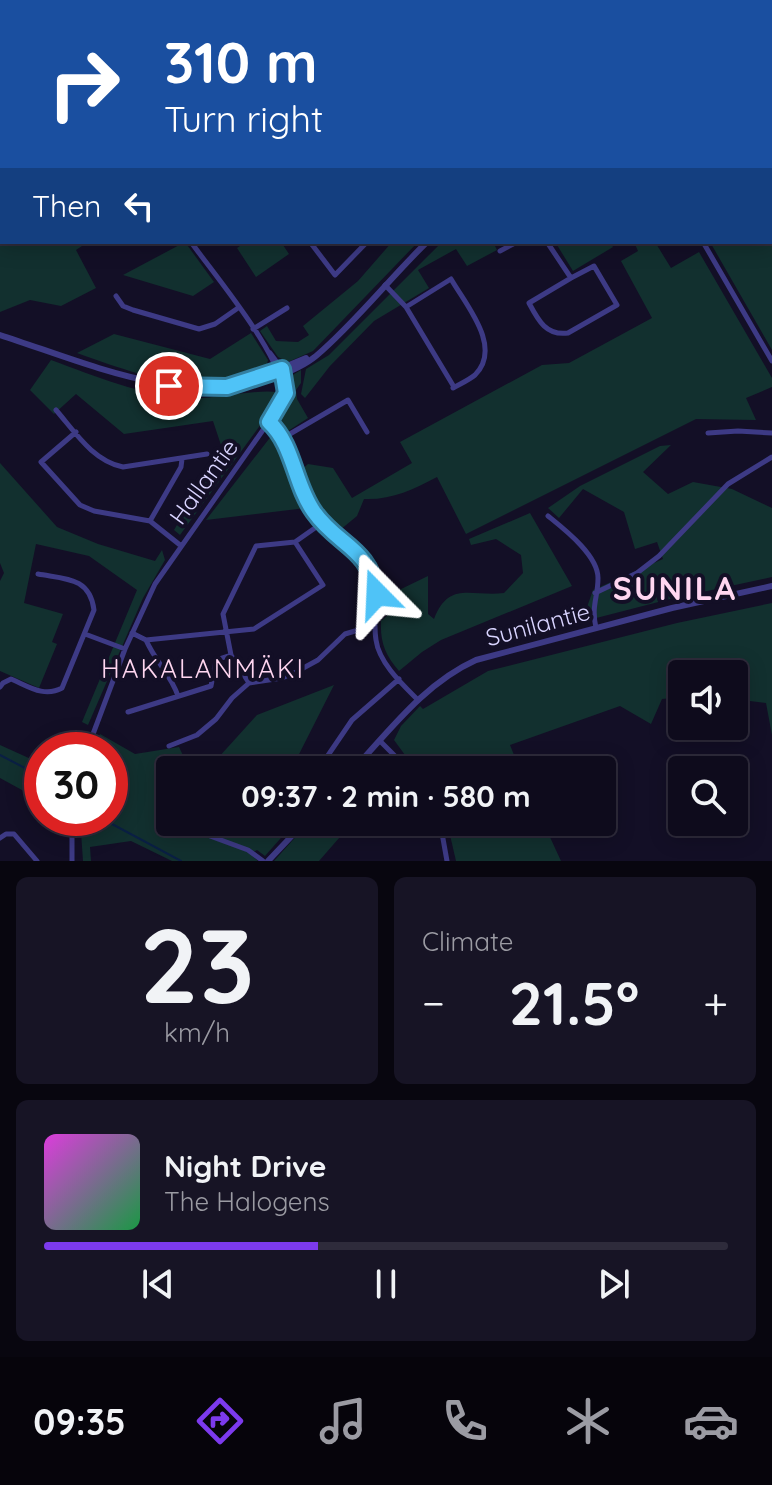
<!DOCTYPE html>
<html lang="en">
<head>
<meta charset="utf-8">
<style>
	body { margin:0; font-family:Quicksand,sans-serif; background:#171425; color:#f1f3f6; height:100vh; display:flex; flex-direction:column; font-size:30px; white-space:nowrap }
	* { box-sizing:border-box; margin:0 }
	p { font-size:26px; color:#9b9ba3 }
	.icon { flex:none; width:44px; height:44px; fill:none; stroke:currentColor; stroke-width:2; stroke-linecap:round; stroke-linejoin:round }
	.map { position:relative; height:861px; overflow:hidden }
	.sheet { display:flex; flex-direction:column; gap:16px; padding:16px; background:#08060f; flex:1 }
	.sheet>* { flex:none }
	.top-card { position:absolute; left:0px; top:0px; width:772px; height:244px; box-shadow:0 4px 20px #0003,0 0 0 2px #2e2b3b; background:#1a4fa0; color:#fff; overflow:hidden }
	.controls { position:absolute; left:668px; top:660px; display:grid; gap:16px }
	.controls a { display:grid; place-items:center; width:80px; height:80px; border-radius:8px; background:#0e0b1c; box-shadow:0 4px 20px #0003,0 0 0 2px #2e2b3b; font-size:40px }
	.speed { position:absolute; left:24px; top:732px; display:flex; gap:16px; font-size:40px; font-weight:700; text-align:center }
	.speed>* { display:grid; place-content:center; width:104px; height:104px; border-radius:50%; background:#0e0b1c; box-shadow:0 4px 20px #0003,0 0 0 2px #2e2b3b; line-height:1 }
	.speed .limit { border:12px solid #d22; background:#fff; color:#111 }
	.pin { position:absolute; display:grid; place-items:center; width:68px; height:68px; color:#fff; margin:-34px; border:4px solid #fff; border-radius:50%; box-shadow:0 2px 8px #0007 }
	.me { position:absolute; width:88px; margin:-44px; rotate:339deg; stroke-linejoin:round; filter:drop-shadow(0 0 6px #0008) }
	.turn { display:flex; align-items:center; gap:28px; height:168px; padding:0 32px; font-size:36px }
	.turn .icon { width:104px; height:104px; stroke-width:2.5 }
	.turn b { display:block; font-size:56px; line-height:68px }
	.then { display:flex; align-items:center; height:76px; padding:0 32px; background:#0003; gap:16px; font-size:30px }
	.big { font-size:60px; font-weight:700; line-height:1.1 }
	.sheet .tile { flex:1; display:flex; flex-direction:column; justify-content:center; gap:12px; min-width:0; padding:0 28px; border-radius:12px; background:#171425 }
	.sheet .dial { align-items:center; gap:0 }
	.dial b { font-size:104px; line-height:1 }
	.song { display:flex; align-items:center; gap:24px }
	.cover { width:96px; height:96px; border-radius:12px; background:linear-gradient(135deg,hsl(300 70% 55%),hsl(140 70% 35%)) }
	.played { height:8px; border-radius:4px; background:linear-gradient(90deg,#7c3aed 40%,#2e2b3b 40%) }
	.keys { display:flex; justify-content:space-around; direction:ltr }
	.heat { display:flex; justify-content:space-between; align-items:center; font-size:44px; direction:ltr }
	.sheet .tiles { flex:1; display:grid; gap:16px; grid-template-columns:1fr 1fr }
	.tile:last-child { grid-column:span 2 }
	.trip { position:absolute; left:156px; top:756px; width:460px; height:80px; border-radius:8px; background:#0e0b1c; box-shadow:0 4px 20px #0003,0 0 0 2px #2e2b3b; font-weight:700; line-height:80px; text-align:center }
	.tab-bar { display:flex; height:128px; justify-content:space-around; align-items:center; background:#06040b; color:#9b9ba3 }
	.tab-bar .icon { width:56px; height:56px }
	.tab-bar .selected { color:#7c3aed }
	.tab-bar b { font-size:36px; color:#f1f3f6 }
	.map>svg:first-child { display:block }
</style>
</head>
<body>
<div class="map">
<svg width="772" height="861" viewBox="0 0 772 861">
	<rect width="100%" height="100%" fill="#130f26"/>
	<path fill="#12302f" d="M0,0H155L2,2V242H88L76,250L96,288L61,306L30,300L0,312Z
		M770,68H772V350L710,242H770Z
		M185,242L214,282L193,296L123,275Z
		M246,242H281L289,254L256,277L237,248Z
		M392,242H418L313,351L288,362L278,357L260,331L267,326L276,341L298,342L309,335L303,326L358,281Z
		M442,242H501L495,246L497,250L467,266L456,249L418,270L429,288L374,321L330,366L305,398L301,394L306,369L329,355Z
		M562,242H610L613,247L573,271L557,245Z
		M634,242H655L671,268L699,252L772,378V387L746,398L756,420L696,419L466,534L437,477C412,490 392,500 364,499L357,516L340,530L313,505L298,473L308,464L333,468L352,498L412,463L400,442L542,365L569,363L652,318L621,261L638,251Z
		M251,333L268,360L266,368C195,397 145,377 77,353L114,334L210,359Z
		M51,360C95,376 142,396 190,398C217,399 255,389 277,392L272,409L180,535L174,530L222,448L213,421L124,434L76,394L54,414L30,390Z
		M301,370V383L296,390L297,399L308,418L288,431L277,419L287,403L291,376Z
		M272,435L281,445L294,487L306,508L206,520Z
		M671,445L643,472L668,494L693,482L732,489L772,508V577L670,599L511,640L544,629L586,610L593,590L663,559L657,542L635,549L624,512L583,489L559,518L548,508L580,486L660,446Z
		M0,463L57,527L98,544L155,561L162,550L165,560L143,598L88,725L82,722L137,590L89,556L36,544L24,603L63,614L52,642L57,644L39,688L0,671V581L4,573L0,563Z
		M530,513L572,586L441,640L422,652L399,671C385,655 380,642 381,621L396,608L397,591L428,576V614L434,619C449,580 471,597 504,593L523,573L521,555L496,539L471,545L469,539Z
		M772,603V735L766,703L734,699V674H682V697L662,699L651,724L620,706L510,745L520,770H416L394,740L401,726L420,706L423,709L488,671L677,623Z
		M334,685L291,770H170V822H295L265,856L257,850L250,854L258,861H172L131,841L90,847L91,861H83L80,818H110V750H95L100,734L135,754L179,747L188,766L218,758L257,715Z
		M0,745L42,764V801L0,778Z
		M309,822H353L319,861H274Z
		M447,822H543L561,861H456Z"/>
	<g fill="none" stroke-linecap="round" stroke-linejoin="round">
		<path stroke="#0a1f44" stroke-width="2" d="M0,755L42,777
			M112,824L181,861"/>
		<path stroke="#3d3a85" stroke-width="5" d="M29,0V2
			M268,0L269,2
			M527,0L528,2
			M557,0L558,2
			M650,0V2
			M206,2L209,0
			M306,2L309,0
			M381,2L384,0
			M481,2L484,0
			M668,2L673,0
			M0,60H2
			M310,242L335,275L367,242
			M547,242L571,278L594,266L617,305L568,333C546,336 538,320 529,303L571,278
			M703,242L772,361
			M500,251L517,242
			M385,285L406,307L454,387
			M116,296L123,306L133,310L199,329L215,324L238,308
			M406,307L451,279C466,305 503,347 475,375C469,380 460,384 453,388
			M253,329L287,308
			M270,353L282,369L286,387
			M56,410C75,432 93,461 123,467L207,454
			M269,422C294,445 294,483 313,510C329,534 360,546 371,573C381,596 372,617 376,640C379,663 403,685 418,700
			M76,432L41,462L80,505L94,511L150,521L180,545
			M708,433L738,431L772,433
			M283,438L348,400L367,432
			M548,516C564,529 598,555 598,578C598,598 591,605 596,628
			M150,521L181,467L182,459
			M295,542L322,523
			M595,593L637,573L659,556L728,484L772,457
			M132,633L146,640L254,629L323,585L295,542
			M85,634L125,649
			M146,640C155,661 171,675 178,696
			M249,683L231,655L223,614L256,546L295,542
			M0,687L3,683L11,679C28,686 44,698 62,688L94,610C90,577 65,579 38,574
			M128,712L211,686L216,660L231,655
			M380,741L409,770
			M169,746L197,735L216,719L232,698L249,683L282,678L296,672L318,660L345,634L375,625
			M87,750L125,649L155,584L284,400C287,360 215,276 191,242
			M318,770L352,720L399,679
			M72,818V861
			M440,822L447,861
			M210,836L248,850L263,861
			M0,838L6,834H14L37,861"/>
		<path stroke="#3d3a85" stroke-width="6" d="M770,61H772
			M0,335C87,363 181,407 272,378C287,373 304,366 316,356C354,324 390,278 427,242
			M258,378L306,358
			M353,770C390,730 425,683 476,660L672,608L772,586
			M268,861L305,822"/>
	</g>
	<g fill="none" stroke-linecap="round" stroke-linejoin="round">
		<g stroke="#337fa1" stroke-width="20">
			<path id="route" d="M169,386L227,387L282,369L286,393L269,422C294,445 294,484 314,512C338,546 369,547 377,594"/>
		</g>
		<use href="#route" stroke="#4fc3f7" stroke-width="14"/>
	</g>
	<g text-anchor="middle" stroke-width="8" stroke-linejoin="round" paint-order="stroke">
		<g font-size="24" fill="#d9d4ff" stroke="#130f26">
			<text transform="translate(204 482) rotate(-54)" y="8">Hallantie</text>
			<text transform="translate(538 625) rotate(-15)" y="8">Sunilantie</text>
		</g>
		<g font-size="26" letter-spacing="2" fill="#ffd6f0" stroke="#130f26">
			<text x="203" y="678">HAKALANMÄKI</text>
		</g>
		<g font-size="32" font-weight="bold" letter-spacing="2" fill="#ffd6f0" stroke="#130f26">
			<text x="675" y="600">SUNILA</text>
		</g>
	</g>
</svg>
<div class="controls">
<a><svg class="icon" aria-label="sound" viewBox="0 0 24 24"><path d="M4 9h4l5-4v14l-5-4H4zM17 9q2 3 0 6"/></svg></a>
<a><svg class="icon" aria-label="search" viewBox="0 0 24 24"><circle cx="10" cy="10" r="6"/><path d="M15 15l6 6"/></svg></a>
</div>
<div class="speed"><div class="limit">30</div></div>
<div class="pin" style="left:169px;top:386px;background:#d93025"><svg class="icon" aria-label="arrive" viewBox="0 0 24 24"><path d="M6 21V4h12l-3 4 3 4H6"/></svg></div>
<svg class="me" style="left:377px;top:594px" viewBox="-20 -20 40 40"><path d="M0-17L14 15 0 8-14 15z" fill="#4fc3f7" stroke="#fff" stroke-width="4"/></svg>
<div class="trip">09:37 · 2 min · 580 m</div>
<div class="top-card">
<div class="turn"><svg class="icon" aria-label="right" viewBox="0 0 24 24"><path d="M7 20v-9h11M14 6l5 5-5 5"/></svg><div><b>310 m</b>Turn right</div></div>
<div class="then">Then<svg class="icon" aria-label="left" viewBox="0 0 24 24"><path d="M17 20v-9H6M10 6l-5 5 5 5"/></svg></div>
</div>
</div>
<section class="sheet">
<div class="tiles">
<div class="tile dial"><b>23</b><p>km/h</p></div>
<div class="tile"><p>Climate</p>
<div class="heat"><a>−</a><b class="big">21.5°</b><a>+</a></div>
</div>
<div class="tile">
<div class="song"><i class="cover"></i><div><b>Night Drive</b><p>The Halogens</p></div></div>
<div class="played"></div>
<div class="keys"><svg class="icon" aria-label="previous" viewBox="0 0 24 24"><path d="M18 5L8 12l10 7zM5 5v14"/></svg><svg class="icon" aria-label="pause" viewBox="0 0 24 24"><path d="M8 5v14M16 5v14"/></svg><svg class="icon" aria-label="next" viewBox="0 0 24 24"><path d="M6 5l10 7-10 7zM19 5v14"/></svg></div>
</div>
</div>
</section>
<nav class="tab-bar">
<b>09:35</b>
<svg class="icon selected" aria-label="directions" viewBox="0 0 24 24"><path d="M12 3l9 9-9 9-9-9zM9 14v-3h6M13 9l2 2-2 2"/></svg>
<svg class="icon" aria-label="music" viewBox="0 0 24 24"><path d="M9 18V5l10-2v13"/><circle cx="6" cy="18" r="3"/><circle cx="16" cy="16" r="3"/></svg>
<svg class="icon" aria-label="phone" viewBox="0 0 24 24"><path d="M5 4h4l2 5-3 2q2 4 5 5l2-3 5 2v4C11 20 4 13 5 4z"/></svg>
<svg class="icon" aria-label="climate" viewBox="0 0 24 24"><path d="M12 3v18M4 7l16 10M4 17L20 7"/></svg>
<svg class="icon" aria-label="car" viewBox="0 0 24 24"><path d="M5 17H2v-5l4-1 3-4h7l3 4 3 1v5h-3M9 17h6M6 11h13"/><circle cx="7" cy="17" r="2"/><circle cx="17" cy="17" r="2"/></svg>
</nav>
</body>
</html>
